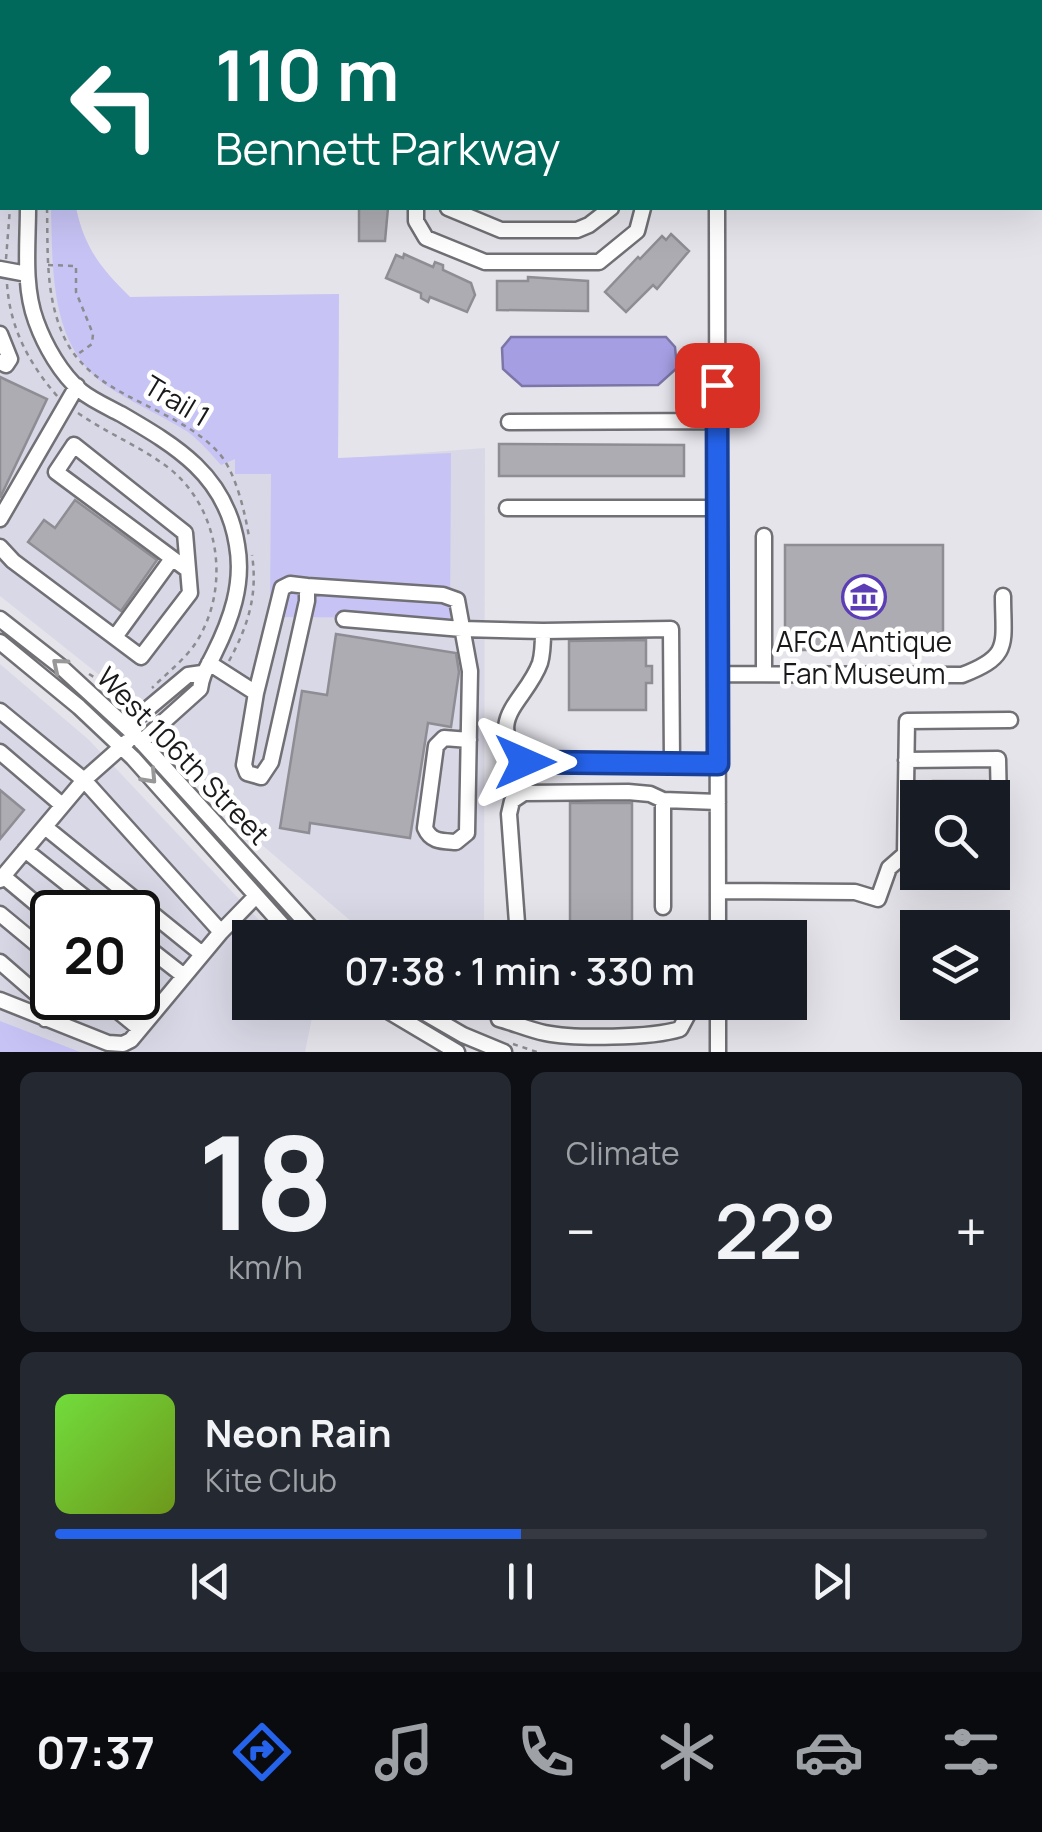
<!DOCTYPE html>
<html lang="en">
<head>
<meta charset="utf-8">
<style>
	body { margin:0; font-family:Manrope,sans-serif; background:#242831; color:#f1f3f6; height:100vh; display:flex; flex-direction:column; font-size:38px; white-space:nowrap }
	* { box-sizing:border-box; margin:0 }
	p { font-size:32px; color:#9ea1a6 }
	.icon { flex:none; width:55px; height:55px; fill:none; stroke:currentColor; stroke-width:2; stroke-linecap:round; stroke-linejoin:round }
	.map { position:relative; height:1052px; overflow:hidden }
	.drawer { display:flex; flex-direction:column; gap:20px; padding:20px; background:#0d0f14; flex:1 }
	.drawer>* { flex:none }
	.banner { position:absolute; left:0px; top:0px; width:1042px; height:210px; box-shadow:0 10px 40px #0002; background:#00695c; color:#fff; overflow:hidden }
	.fabs { position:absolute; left:900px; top:780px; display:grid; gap:20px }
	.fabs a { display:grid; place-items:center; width:110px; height:110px; border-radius:0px; background:#171b24; box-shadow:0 10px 40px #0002; font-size:50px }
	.speed { position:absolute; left:30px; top:890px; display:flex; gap:20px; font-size:50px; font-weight:700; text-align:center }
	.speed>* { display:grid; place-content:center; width:130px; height:130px; border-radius:50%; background:#171b24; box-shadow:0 10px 40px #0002; line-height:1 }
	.speed .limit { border:5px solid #111; border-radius:15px; background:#fff; color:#111 }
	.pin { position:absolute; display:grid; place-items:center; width:85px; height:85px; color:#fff; margin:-42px; border-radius:20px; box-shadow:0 5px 15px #0006 }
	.me { position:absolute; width:110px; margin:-55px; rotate:90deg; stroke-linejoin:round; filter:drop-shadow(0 0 8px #0008) }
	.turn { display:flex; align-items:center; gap:35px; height:210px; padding:0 50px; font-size:45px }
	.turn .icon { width:130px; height:130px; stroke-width:2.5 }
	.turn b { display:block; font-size:70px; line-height:85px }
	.big { font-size:75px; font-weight:600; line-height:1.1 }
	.drawer .tile { flex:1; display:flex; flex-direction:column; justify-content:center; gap:15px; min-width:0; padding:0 35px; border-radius:15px; background:#242831 }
	.drawer .dial { align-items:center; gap:0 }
	.dial b { font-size:130px; line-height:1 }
	.song { display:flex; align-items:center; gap:30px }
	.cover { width:120px; height:120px; border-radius:15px; background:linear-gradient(135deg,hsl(100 70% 55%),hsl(80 70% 35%)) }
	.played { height:10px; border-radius:5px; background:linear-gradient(90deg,#2563eb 50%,#363941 50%) }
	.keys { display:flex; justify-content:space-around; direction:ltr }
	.heat { display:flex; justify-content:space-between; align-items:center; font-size:55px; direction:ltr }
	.drawer .tiles { flex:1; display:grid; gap:20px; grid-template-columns:1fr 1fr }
	.tile:last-child { grid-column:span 2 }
	.trip { position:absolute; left:232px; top:920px; width:575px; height:100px; border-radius:0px; background:#171b24; box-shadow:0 10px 40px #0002; font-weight:600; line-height:100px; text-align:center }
	.menu { display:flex; height:160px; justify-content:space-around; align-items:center; background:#090b0e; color:#9ea1a6 }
	.menu .icon { width:70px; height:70px }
	.menu .selected { color:#2563eb }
	.menu b { font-size:45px; color:#f1f3f6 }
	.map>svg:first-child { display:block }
</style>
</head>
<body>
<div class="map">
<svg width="1042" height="1052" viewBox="0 0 1042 1052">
	<rect width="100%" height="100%" fill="#e5e4eb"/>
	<path fill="#d9d8e6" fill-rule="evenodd" d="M0,0H338L2,2V208H76L81,229L99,267L130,297L339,294L338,459L485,448L484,937H373L359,928L255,839L107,681L0,596Z
		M0,664L89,740L275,937L250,938V1002L315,1003L305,1052H0ZM52,912H138V998H52Z"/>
	<path fill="#c7c3f5" d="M51,208H76C85,249 101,268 130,297L339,294L338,458L451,453L450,618L270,617L271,474H235V459L221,465C211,454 200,441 188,432C164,417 137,405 113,390C49,351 53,273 51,208Z
		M0,1021L80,1052H0Z"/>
	<path fill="#a59ee2" stroke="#7b76a7" stroke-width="2.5" d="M511,337H666L675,347L677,368L658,385L522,386L503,369L502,348Z"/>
	<path fill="#acacb2" stroke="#8e8d93" stroke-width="2.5" d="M359,208H388L385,241H359Z
		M671,234L689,251L657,289L653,285L626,312L605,292L638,257L640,259L662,236L666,240Z
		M404,254L433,267L435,262L443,265V270L471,283L475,295L467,312L430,297L428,302L421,298V293L386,278L396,255L403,258Z
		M528,277L588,281V311L497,310V281H528Z
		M0,377L47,399L0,498Z
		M499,444L684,445V476H499Z
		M75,500L157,560L121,611L28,542L44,520L55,528Z
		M785,545H943V650H785Z
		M336,634L456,653L459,672L451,727L428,723L410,838L310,823L309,833L280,828L302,691L327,695Z
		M646,640V666H652V683H646V710H569V641Z
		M933,781H985V798H933Z
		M0,790L24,810L0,839Z
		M570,803H632V931H570Z
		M506,1002H675L676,1012L515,1013L508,1010Z"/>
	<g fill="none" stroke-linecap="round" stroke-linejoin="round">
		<g stroke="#707075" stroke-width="19">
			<path id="minor" d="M415,0V2
				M666,0L667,2
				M756,2L759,0
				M0,70L2,73
				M28,208C28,244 23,286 36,321C45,346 61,374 81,391C92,400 108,407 121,414C176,446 226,475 237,545C244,584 231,620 214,654C207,668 202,674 200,689L141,742
				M416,208V221L426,238L485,262H599L637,231L643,208
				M448,208L501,230H577L589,225L611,208
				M717,208L718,938
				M0,269L27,274
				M0,334L10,359L6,365L0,362
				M509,422L717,421
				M507,508H717
				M0,519L77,386
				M0,547L13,561L141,657L190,593L185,533L74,445L56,472L188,570
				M307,586L443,595L457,600L470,671L467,833L456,842C442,841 431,842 425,828L436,746L444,738L469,740
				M0,619L60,666L135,735L320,938
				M344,619L462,629L543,631
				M115,637L171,560
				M0,642L79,707L133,758L294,938
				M209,663L256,693L244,765L247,773L261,777L271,762L307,601V586L290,584L282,588L256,693
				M718,674L962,675C1012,656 1003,644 1003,596
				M764,674V536
				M0,711L84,780L221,932
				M126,727L188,675L202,673
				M0,752L62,805
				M906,760L998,759L1000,854H992
				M672,762H525C481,720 526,702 540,663C543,653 543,641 543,631L671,629L672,762L718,764
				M663,800V907
				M45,827L202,954
				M25,850L103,912
				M3,876L52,917
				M0,880L84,780L128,741
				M718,891L855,892L878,899L889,868L905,854L907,721L1010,720
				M0,914L52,957
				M517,923L509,814L512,801L524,793L628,792L650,794L663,800L718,802
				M138,940L184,976
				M0,962L38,995L45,1019
				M138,986L160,1005
				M102,998L140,1029
				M0,1000L108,1043L123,1044L131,1040L221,932L256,896
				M373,1002L457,1052
				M406,1002L463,1035L504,1052
				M495,1002L499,1019C514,1023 530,1030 545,1033C574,1039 652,1038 680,1029L687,1016L686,1002
				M718,1052V1002"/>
		</g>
		<path stroke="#8b8b90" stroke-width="2.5" stroke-dasharray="5 5" stroke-linecap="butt" d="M0,35L2,38
			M0,93L2,92
			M0,103L2,111
			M47,208C48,251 45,296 64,337C92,398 174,405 217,451C235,469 245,512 249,537
			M6,259L10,208
			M48,265L76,266V292L93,334L92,344L78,354
			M7,284C10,328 29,364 58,397
			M78,413C108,434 142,447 170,469C221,510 231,590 195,644C184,660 166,674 152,688
			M229,661C248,626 258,595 252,555
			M89,674L117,691L131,704
			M164,738L222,810
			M513,1044L537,1052"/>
		<use href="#minor" stroke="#fff" stroke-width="14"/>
	</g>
	<defs><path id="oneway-chevron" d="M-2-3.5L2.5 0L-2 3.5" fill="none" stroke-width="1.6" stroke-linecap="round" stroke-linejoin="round" transform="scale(2.5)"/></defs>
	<g stroke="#989899">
		<use href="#oneway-chevron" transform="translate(59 665) rotate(-140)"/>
		<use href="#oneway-chevron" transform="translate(150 777) rotate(47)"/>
	</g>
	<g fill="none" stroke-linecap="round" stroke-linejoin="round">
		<g stroke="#184099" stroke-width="25">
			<path id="route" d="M525,762L718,764L717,385"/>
		</g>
		<use href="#route" stroke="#2563eb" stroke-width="18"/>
	</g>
	<defs>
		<g id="museum-ring" transform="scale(2.25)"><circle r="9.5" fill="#fff" stroke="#5b3db5" stroke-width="1.5"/><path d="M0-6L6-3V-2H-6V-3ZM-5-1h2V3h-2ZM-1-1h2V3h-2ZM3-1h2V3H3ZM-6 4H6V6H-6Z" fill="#5b3db5"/></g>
	</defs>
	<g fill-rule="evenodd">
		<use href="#museum-ring" x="864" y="597"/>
	</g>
	<g text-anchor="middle" stroke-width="9" stroke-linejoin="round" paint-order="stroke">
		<g font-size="28" fill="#19191c" stroke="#fff">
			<text transform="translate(177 401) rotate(31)" y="10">Trail 1</text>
			<text transform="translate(183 756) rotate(46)" y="10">West 106th Street</text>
		</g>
		<g font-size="28" fill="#19191c" stroke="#fff">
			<text x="864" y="652">AFCA Antique<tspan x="864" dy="32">Fan Museum</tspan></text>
		</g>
	</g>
</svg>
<div class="fabs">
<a><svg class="icon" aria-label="search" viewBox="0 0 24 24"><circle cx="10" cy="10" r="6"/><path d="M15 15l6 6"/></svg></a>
<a><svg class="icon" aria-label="layers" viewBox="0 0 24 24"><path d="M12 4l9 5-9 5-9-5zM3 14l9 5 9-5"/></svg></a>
</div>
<div class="speed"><div class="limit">20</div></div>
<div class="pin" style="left:717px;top:385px;background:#d93025"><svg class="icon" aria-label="arrive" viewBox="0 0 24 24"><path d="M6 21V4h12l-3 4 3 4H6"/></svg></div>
<svg class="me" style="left:525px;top:762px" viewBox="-20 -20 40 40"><path d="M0-17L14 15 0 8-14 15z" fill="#2563eb" stroke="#fff" stroke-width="4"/></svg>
<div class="trip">07:38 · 1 min · 330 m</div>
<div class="banner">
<div class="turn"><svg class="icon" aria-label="left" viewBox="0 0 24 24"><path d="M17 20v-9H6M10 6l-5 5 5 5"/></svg><div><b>110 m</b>Bennett Parkway</div></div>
</div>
</div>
<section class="drawer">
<div class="tiles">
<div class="tile dial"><b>18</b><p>km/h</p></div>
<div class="tile"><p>Climate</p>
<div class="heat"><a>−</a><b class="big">22°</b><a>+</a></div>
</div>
<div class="tile">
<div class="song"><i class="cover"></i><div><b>Neon Rain</b><p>Kite Club</p></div></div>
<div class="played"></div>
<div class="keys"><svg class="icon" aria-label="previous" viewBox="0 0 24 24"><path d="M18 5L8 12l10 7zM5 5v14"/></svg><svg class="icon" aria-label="pause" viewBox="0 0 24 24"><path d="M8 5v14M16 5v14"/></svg><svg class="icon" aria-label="next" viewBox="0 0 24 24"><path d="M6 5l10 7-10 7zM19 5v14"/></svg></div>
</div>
</div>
</section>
<nav class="menu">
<b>07:37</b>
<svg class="icon selected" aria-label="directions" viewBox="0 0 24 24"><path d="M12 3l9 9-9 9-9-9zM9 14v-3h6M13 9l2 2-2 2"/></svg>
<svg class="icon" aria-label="music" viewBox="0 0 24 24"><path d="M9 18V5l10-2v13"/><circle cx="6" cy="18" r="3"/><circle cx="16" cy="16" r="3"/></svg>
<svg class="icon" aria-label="phone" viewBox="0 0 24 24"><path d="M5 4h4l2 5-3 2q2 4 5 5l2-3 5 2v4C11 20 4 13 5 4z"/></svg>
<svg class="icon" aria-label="climate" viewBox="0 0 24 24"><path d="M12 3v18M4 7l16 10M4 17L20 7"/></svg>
<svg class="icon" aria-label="car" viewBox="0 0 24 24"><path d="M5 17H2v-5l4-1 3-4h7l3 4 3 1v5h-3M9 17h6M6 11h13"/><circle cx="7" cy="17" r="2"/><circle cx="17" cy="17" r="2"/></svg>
<svg class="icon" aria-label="filters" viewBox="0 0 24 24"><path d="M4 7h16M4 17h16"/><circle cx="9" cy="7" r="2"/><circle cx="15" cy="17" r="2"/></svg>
</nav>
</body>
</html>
